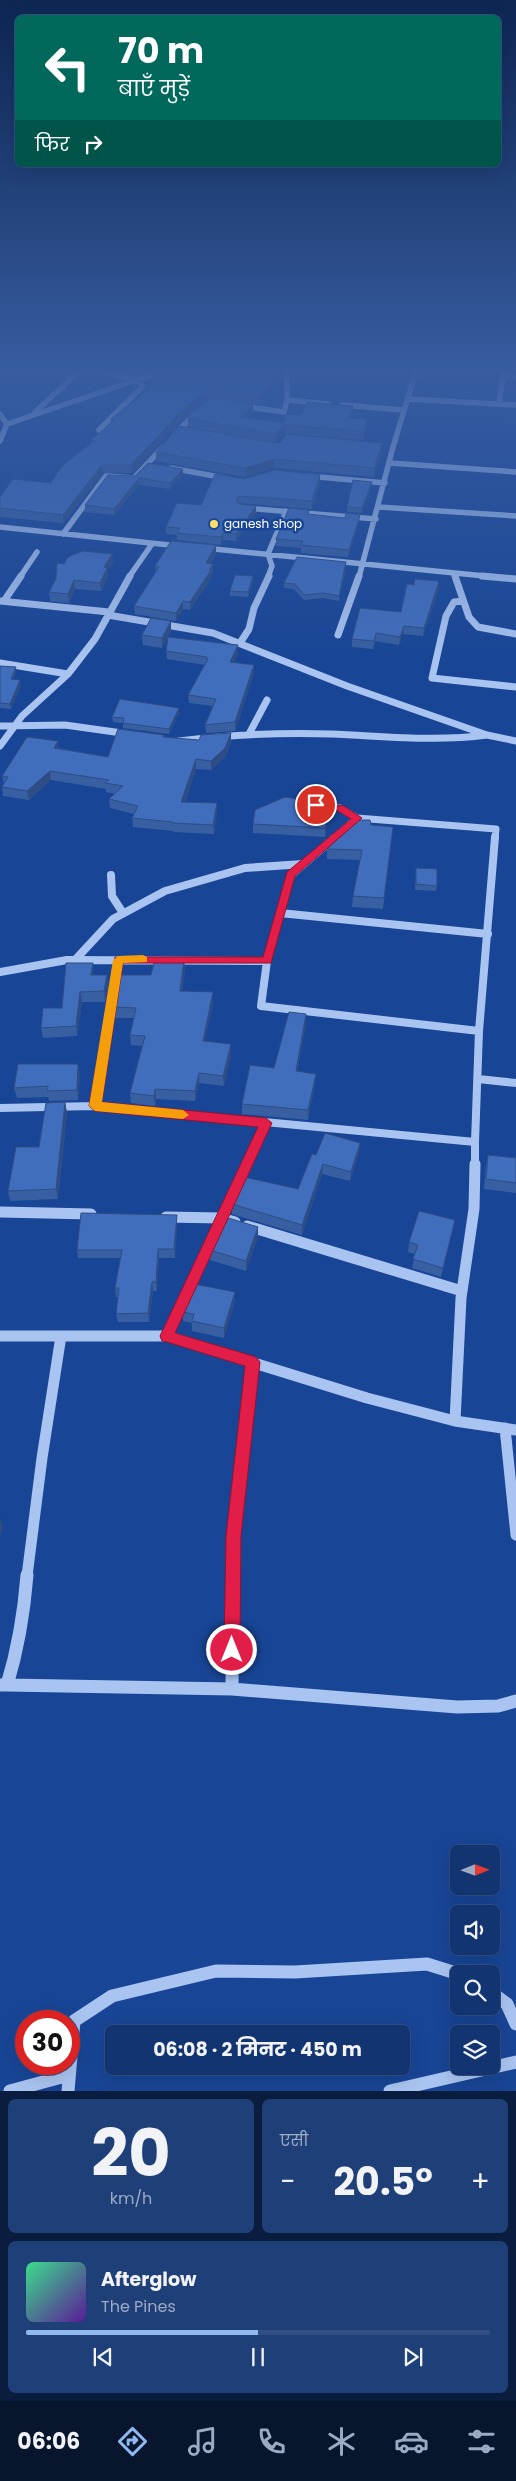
<!DOCTYPE html>
<html lang="hi">
<head>
<meta charset="utf-8">
<style>
	body { margin:0; font-family:Poppins,"Noto Sans Devanagari",sans-serif; background:#1f3f78; color:#f1f3f6; height:100vh; display:flex; flex-direction:column; font-size:19px; white-space:nowrap }
	* { box-sizing:border-box; margin:0 }
	p { font-size:16px; color:#9caac3 }
	.icon { flex:none; width:28px; height:28px; fill:none; stroke:currentColor; stroke-width:2; stroke-linecap:round; stroke-linejoin:round }
	.map { position:relative; height:2091px; overflow:hidden }
	.drawer { display:flex; flex-direction:column; gap:8px; padding:8px; background:#0a1d3e; flex:1 }
	.drawer>* { flex:none }
	.hud { position:absolute; left:15px; top:15px; width:486px; height:152px; border-radius:8px; box-shadow:0 5px 20px #0002,0 0 0 1px #314f83; background:#00695c; color:#fff; overflow:hidden }
	.needle { width:32px; rotate:89deg }
	.controls { position:absolute; left:450px; top:1845px; display:grid; gap:10px }
	.controls a { display:grid; place-items:center; width:50px; height:50px; border-radius:8px; background:#123470; box-shadow:0 5px 20px #0002,0 0 0 1px #314f83; font-size:25px }
	.speed { position:absolute; left:15px; top:2010px; display:flex; gap:10px; font-size:25px; font-weight:700; text-align:center }
	.speed>* { display:grid; place-content:center; width:65px; height:65px; border-radius:50%; background:#123470; box-shadow:0 5px 20px #0002,0 0 0 1px #314f83; line-height:1 }
	.speed .limit { border:8px solid #d22; background:#fff; color:#111 }
	.pin { position:absolute; display:grid; place-items:center; width:42px; height:42px; color:#fff; margin:-21px; border:2px solid #fff; border-radius:50%; box-shadow:0 1px 5px #0007 }
	.me { position:absolute; width:55px; margin:-28px; rotate:0deg; stroke-linejoin:round; filter:drop-shadow(0 0 4px #0008) }
	.turn { display:flex; align-items:center; gap:18px; height:105px; padding:0 20px; font-size:22px }
	.turn .icon { width:65px; height:65px; stroke-width:2.5 }
	.turn b { display:block; font-size:35px; line-height:42px }
	.then { display:flex; align-items:center; height:48px; padding:0 20px; background:#0003; gap:10px; font-size:19px }
	.big { font-size:38px; font-weight:700; line-height:1.1 }
	.drawer .widget { flex:1; display:flex; flex-direction:column; justify-content:center; gap:8px; min-width:0; padding:0 18px; border-radius:8px; background:#1f3f78 }
	.drawer .dial { align-items:center; gap:0 }
	.dial b { font-size:65px; line-height:1 }
	.song { display:flex; align-items:center; gap:15px }
	.cover { width:60px; height:60px; border-radius:8px; background:linear-gradient(135deg,hsl(150 70% 55%),hsl(270 70% 35%)) }
	.played { height:5px; border-radius:2px; background:linear-gradient(90deg,#90b9f0 50%,#314f83 50%) }
	.keys { display:flex; justify-content:space-around; direction:ltr }
	.heat { display:flex; justify-content:space-between; align-items:center; font-size:28px; direction:ltr }
	.drawer .tiles { flex:1; display:grid; gap:8px; grid-template-columns:1fr 1fr }
	.widget:last-child { grid-column:span 2 }
	.trip { position:absolute; left:105px; top:2025px; width:305px; height:50px; border-radius:8px; background:#123470; box-shadow:0 5px 20px #0002,0 0 0 1px #314f83; font-weight:700; line-height:50px; text-align:center }
	.tab-bar { display:flex; height:80px; justify-content:space-around; align-items:center; background:#07152d; color:#9caac3 }
	.tab-bar .icon { width:35px; height:35px }
	.tab-bar .active { color:#90b9f0 }
	.tab-bar b { font-size:22px; color:#f1f3f6 }
	.map>svg:first-child { display:block }
</style>
</head>
<body>
<div class="map">
<svg width="516" height="2091" viewBox="0 0 516 2091">
	<rect width="100%" height="100%" fill="#184595"/>
	<g fill="none" stroke-linecap="round" stroke-linejoin="round">
		<path stroke="#a9c4f0" stroke-width="5.5" d="M86,368L136,380L143,386L99,430
			M287,368V400L329,404
			M394,368L416,369
			M504,376L516,377
			M407,399L516,405
			M499,404L504,368
			M342,405L403,410
			M241,406L284,412L287,400
			M35,412L83,368
			M0,414L7,424L0,441
			M7,424L163,371L179,368
			M175,434L196,413
			M390,463L516,472
			M171,468L225,478
			M308,476L385,483
			M379,507L516,516
			M244,508L376,519
			M0,527L179,546
			M63,534L106,476L134,478L163,447
			M204,548L495,577
			M455,574V577
			M20,577L37,552
			M129,577L152,544
			M268,577L272,566L268,554L286,511
			M359,577L393,447L417,368"/>
		<path stroke="#a9c4f0" stroke-width="7" d="M455,576L469,617L478,627L516,634
			M482,576L516,579
			M0,601L109,612
			M4,601L21,576
			M463,601L454,602L446,616L432,678L516,687
			M108,615L213,633L347,686L487,735L516,741
			M338,635L359,576
			M240,643L249,629L254,608L269,576
			M0,663L68,674
			M0,726L65,725L129,734
			M249,734L267,700
			M179,741C230,735 280,732 331,734C384,736 435,742 487,735
			M0,746L22,716L68,674L95,639L130,576
			M291,802L340,808L357,818
			M334,838L357,818L496,829L495,838"/>
		<path stroke="#a9c4f0" stroke-width="8" d="M335,837L291,875L267,961L261,1006L479,1031
			M111,875L112,896L123,913
			M280,913L488,934
			M75,960L113,919L165,891L245,868L303,864
			M0,972L67,960L267,961
			M479,1031L495,837
			M478,1079L516,1083
			M95,1106L118,960
			M0,1108L95,1106L475,1142V1166
			M475,1142L479,1031
			M246,1166L266,1123"/>
		<path stroke="#a9c4f0" stroke-width="11" d="M0,1212L91,1214
			M166,1217L221,1218L235,1222
			M247,1226L462,1291
			M0,1336H167L367,1398L455,1421L516,1430
			M167,1336L247,1164
			M455,1421L461,1298L474,1209L475,1164
			M505,1428L516,1535
			M27,1576L42,1458L61,1336
			M233,1576V1535L253,1362"/>
		<path stroke="#a9c4f0" stroke-width="13" d="M0,1685H7C18,1649 24,1613 27,1575
			M7,1685L232,1689L457,1707L498,1706L516,1701
			M232,1689L233,1575
			M491,1992L507,2004L516,2024
			M10,2091L69,2075
			M68,2091L74,2021L112,1996L216,1971L295,1972L427,1964L459,1974
			M390,2091L516,2062"/>
	</g>
	<path fill="#385fa2" d="M282,374L260,404L226,400L253,412L248,418L284,423L301,415L353,406V414L351,418L366,428L363,440L284,433L275,443L188,427V418L210,398L206,397L175,427L132,473H103L63,523L0,517V497L51,483L91,443V440L112,423L111,419L145,392V386L153,381V378Z
		M276,443L381,452L374,477L274,468L245,477L156,461V452Z
		M183,475L170,489L139,485L114,515L85,512V505L135,476Z
		M320,475V482L312,509L239,503L256,513L236,541L223,540L221,545L177,540V535L166,534V527L201,505L245,479Z
		M371,486L362,513L347,512V507Z
		M309,514L359,522L348,557L301,553V548L276,546V539Z
		M216,545V554L211,563L213,572L211,575V578L190,610L183,609L176,621L135,614L134,606L156,572L155,566Z
		M112,554L113,562L107,571L108,576L101,591L75,589L69,603L50,601L49,592L64,564Z
		M346,567L339,601L323,598L304,600L294,589L284,588V583Z
		M253,581L248,597L230,596V591Z
		M439,581V589L423,636L403,634L399,645L375,641L373,649L352,647V639L401,612L414,585Z
		M171,621V631L162,648L143,645L142,635Z
		M238,645V654L234,662L254,665V673L235,731L206,733L205,725L213,706L189,703L188,695L205,665L167,659L166,651Z
		M0,666L16,672L13,680L21,686L11,709L0,708Z
		M179,708V713L169,734L123,728V723L113,722L112,717Z
		M231,733V742L225,757L211,770L196,769L185,802L217,812L214,834L173,832V831L133,827L132,818L134,814L110,808L109,799L115,794L106,792V789L51,780L29,800L3,796L2,787L4,784L2,776L58,748L108,757L164,735V737L199,740Z
		M303,800V809L302,813L329,808L328,817L325,837L253,833V824Z
		M371,825L393,827L383,909L352,907L353,896L360,860L327,859V849Z
		M416,868L437,886L436,891L415,890Z
		M185,969L182,991L213,992V1003L205,1041L231,1054L224,1086L199,1083L195,1101L156,1099L155,1106L131,1103L130,1093L142,1046L131,1045L130,1035L134,1018H115L114,1007L151,975Z
		M94,973V975L108,985L105,1002H82L77,1036L43,1038L41,1028L62,1008Z
		M306,1024L297,1072L315,1084L308,1120L242,1114V1104L274,1068Z
		M80,1074L78,1100L49,1101L48,1097L17,1098L14,1088Z
		M65,1102L67,1113L58,1199L10,1201L8,1191L39,1147Z
		M360,1143L359,1153L350,1181L322,1174L302,1235L232,1214V1204L298,1189L316,1155Z
		M488,1155L516,1158V1193L484,1189L486,1165Z
		M455,1220L441,1277L412,1268L415,1254L408,1252L409,1242Z
		M177,1224L175,1258H159L157,1291H153L149,1322H118L116,1314L118,1297H116L115,1288L120,1258H78L77,1250Z
		M258,1237L246,1271L210,1260V1250Z
		M235,1301L224,1338L192,1331V1323L183,1321L182,1312Z"/>
	<path fill="#2e4d84" d="M281,368H283L282,374L260,404V396Z
		M206,389V397L175,427L132,473L131,465L174,419Z
		M253,404V412L241,426V417Z
		M353,406V414L349,427V418Z
		M367,419L366,428L363,440L364,431Z
		M285,425L284,433L275,443V434Z
		M382,443L381,452L374,477V468Z
		M275,459L274,468L245,477V468Z
		M102,465L103,473L63,523V515Z
		M183,469V475L170,489V483Z
		M320,475V482L312,509V501Z
		M139,478V485L114,515V509Z
		M372,482L371,486L362,513V508Z
		M256,506V513L236,541V534Z
		M360,515L359,522L348,557L349,550Z
		M223,533V540L221,545V537Z
		M216,545V554L206,571V563Z
		M112,554L113,562L107,571L108,576L101,591L100,583L104,567Z
		M346,562V567L339,601V596Z
		M213,564V572L211,575V578L190,610V602Z
		M253,576V581L248,597V592Z
		M74,580L75,589L69,603L68,594Z
		M439,581V589L423,636L424,628Z
		M183,601V609L176,621V613Z
		M171,621V631L162,648V638Z
		M404,626L403,634L399,645L400,637Z
		M238,645V654L230,670V662Z
		M254,665V673L235,731V722Z
		M16,667V672L11,684V679Z
		M20,680L21,686L11,709L10,704Z
		M179,708V713L169,734V729Z
		M231,733V742L225,757L211,770V761Z
		M58,741L59,750L54,748Z
		M196,759V769L182,811L181,802Z
		M50,771L51,780L29,800L27,791Z
		M303,800V809L299,824V814Z
		M217,803V812L214,834L213,825Z
		M329,808L328,817L325,837V828Z
		M184,959L185,969L181,1001L180,991Z
		M93,963L94,973L93,985L91,975Z
		M107,975L108,985L105,1002L104,991Z
		M80,992L82,1002L77,1036L76,1026Z
		M213,992V1003L203,1051V1041Z
		M306,1014V1024L295,1082L296,1071Z
		M231,1044V1054L224,1086L223,1076Z
		M78,1064L80,1074L78,1100L77,1090Z
		M199,1073V1083L195,1101V1091Z
		M316,1074L315,1084L308,1120V1110Z
		M155,1089L156,1099L155,1106L154,1096Z
		M65,1102L67,1113L58,1199L56,1189Z
		M360,1143L359,1153L350,1181L351,1172Z
		M323,1164L322,1174L302,1235V1225Z
		M177,1215V1224L175,1258L174,1249Z
		M258,1227V1237L246,1271V1261Z
		M158,1249L159,1258L157,1291L156,1282Z
		M152,1282L153,1291L149,1322L148,1313Z
		M235,1292V1301L224,1338V1328Z
		M0,1518L3,1526L0,1539Z"/>
	<path fill="#416ebc" stroke="#2e4d84" d="M163,368H281L260,396L206,389L174,419L131,465H102L63,515L0,508V497L13,479L51,483L62,466L94,441L91,440L115,420L111,419L151,387L145,386L156,379L153,378Z
		M210,397L253,404L241,417L284,423L286,414L301,415L307,402L353,406L349,418L367,419L364,431L285,425L275,434L188,418Z
		M179,426L276,443L281,442L286,434L382,443L374,468L275,459L245,468L156,452Z
		M148,463L183,469L170,483L139,478L114,509L85,505L108,475L135,476Z
		M275,470L320,475L312,501L239,496L236,500L239,504L256,506L236,534L223,533L221,537L177,533L180,528L166,527L177,503L201,505L215,474L245,479Z
		M353,480L372,482L362,508L347,507Z
		M289,508L309,510L308,514L345,518L346,513L360,515L349,550L301,545L303,541L276,539Z
		M171,541L216,545L206,563L213,564L209,570H211L190,602L183,601L176,613L134,606L159,567L155,566Z
		M83,551L112,554L104,567L107,568L100,583L74,580L68,594L49,592L56,579L57,563L64,564L68,557Z
		M297,557L346,562L339,596L323,593L304,595L295,584L284,583Z
		M235,575L253,576L248,592L230,591Z
		M415,579L439,581L424,628L404,626L400,637L376,633L374,641L352,639L360,608L401,612L407,584L414,585Z
		M151,618L171,621L162,638L142,635Z
		M168,637L238,645L230,662L254,665L235,722L205,725L216,699L188,695L208,659H206L207,657L166,651Z
		M0,666L16,667L11,679L20,680L10,704L0,703Z
		M120,699L179,708L169,729L123,723L124,718L112,717Z
		M118,729L164,735L163,737L199,740L201,735L231,733L225,748L211,761L196,759L181,802L217,803L213,825L173,823V822L132,818L138,806L109,799L123,786L105,783L109,780L50,771L27,791L2,787L8,777L2,776L27,737L58,741L54,748L108,757Z
		M285,797L303,800L299,814L314,807L329,808L325,828L253,824L255,810Z
		M359,820H370L371,825L393,827L384,898L353,896L362,850L327,849Z
		M416,868L437,869V886L416,884Z
		M155,958L184,959L180,991L213,992L203,1041L231,1044L223,1076L199,1073L195,1091L155,1089L154,1096L130,1093L145,1036L130,1035L136,1008L114,1007L119,975H151Z
		M66,963H93L91,975H107L104,991L80,992L76,1026L41,1028L43,1008H62Z
		M289,1012L306,1014L296,1071L316,1074L308,1110L242,1104L250,1065L274,1068Z
		M18,1064H78L77,1090L47,1091L48,1086L14,1088Z
		M65,1102L56,1189L8,1191L16,1147H39L46,1103Z
		M325,1133L360,1143L351,1172L323,1164L302,1225L232,1204L244,1177L298,1189L312,1154L316,1155Z
		M488,1155L516,1158V1183L486,1179Z
		M419,1211L455,1220L443,1268L413,1259L418,1245L409,1242Z
		M81,1213L177,1215L174,1249H158L156,1282H152L148,1313L116,1314L119,1288H115L122,1250H77Z
		M225,1217L258,1227L246,1261L210,1250Z
		M194,1284L235,1292L224,1328L192,1321L194,1314L182,1312Z"/>
	<linearGradient id="sky" x2="0" y2="1"><stop stop-color="#0d2652"/><stop offset="0.56" stop-color="#375ca0"/><stop offset="1" stop-color="#375ca0" stop-opacity="0"/></linearGradient>
	<rect width="516" height="661" fill="url(#sky)"/>
	<path fill="#e11d48" stroke="#92132f" d="M316,802L344,806L362,818L295,876L271,963H123L102,1102L266,1118L272,1123L175,1333L253,1356L257,1358L260,1362L241,1536L240,1650L238,1656L232,1658L226,1656L224,1650L226,1536L245,1366L167,1342L162,1341L160,1336L258,1127L95,1111L89,1106L115,957H263L287,872L351,819L338,811L313,807V803Z"/>
	<path fill="#f59e0b" d="M143,955L147,957V962L123,963L102,1102L183,1110L189,1115L183,1119L95,1111L89,1106L113,960L118,956Z"/>
	<circle fill="#ffdf69" stroke="#184595" stroke-width="2" cx="214" cy="524" r="5"/>
	<g text-anchor="middle" stroke-width="5" stroke-linejoin="round" paint-order="stroke">
		<g font-size="12" fill="#fff" stroke="#184595" text-anchor="start">
			<text x="224" y="528">ganesh shop</text>
		</g>
	</g>
</svg>
<div class="controls">
<a><svg class="needle" viewBox="-14 -14 28 28"><path d="M0-13l5 13h-10z" fill="#e53935"/><path d="M0 13l5-13h-10z" fill="#9caac3"/></svg></a>
<a><svg class="icon" aria-label="sound" viewBox="0 0 24 24"><path d="M4 9h4l5-4v14l-5-4H4zM17 9q2 3 0 6"/></svg></a>
<a><svg class="icon" aria-label="search" viewBox="0 0 24 24"><circle cx="10" cy="10" r="6"/><path d="M15 15l6 6"/></svg></a>
<a><svg class="icon" aria-label="layers" viewBox="0 0 24 24"><path d="M12 4l9 5-9 5-9-5zM3 14l9 5 9-5"/></svg></a>
</div>
<div class="speed"><div class="limit">30</div></div>
<div class="pin" style="left:316px;top:805px;background:#d93025"><svg class="icon" aria-label="arrive" viewBox="0 0 24 24"><path d="M6 21V4h12l-3 4 3 4H6"/></svg></div>
<svg class="me" style="left:232px;top:1650px" viewBox="-20 -20 40 40"><circle r="17" fill="#e11d48" stroke="#fff" stroke-width="3"/><path d="M0-11L8 9 0 5-8 9z" fill="#fff"/></svg>
<div class="trip">06:08 · 2 मिनट · 450 m</div>
<div class="hud">
<div class="turn"><svg class="icon" aria-label="left" viewBox="0 0 24 24"><path d="M17 20v-9H6M10 6l-5 5 5 5"/></svg><div><b>70 m</b>बाएँ मुड़ें</div></div>
<div class="then">फिर<svg class="icon" aria-label="right" viewBox="0 0 24 24"><path d="M7 20v-9h11M14 6l5 5-5 5"/></svg></div>
</div>
</div>
<section class="drawer">
<div class="tiles">
<div class="widget dial"><b>20</b><p>km/h</p></div>
<div class="widget"><p>एसी</p>
<div class="heat"><a>−</a><b class="big">20.5°</b><a>+</a></div>
</div>
<div class="widget">
<div class="song"><i class="cover"></i><div><b>Afterglow</b><p>The Pines</p></div></div>
<div class="played"></div>
<div class="keys"><svg class="icon" aria-label="previous" viewBox="0 0 24 24"><path d="M18 5L8 12l10 7zM5 5v14"/></svg><svg class="icon" aria-label="pause" viewBox="0 0 24 24"><path d="M8 5v14M16 5v14"/></svg><svg class="icon" aria-label="next" viewBox="0 0 24 24"><path d="M6 5l10 7-10 7zM19 5v14"/></svg></div>
</div>
</div>
</section>
<nav class="tab-bar">
<b>06:06</b>
<svg class="icon active" aria-label="directions" viewBox="0 0 24 24"><path d="M12 3l9 9-9 9-9-9zM9 14v-3h6M13 9l2 2-2 2"/></svg>
<svg class="icon" aria-label="music" viewBox="0 0 24 24"><path d="M9 18V5l10-2v13"/><circle cx="6" cy="18" r="3"/><circle cx="16" cy="16" r="3"/></svg>
<svg class="icon" aria-label="phone" viewBox="0 0 24 24"><path d="M5 4h4l2 5-3 2q2 4 5 5l2-3 5 2v4C11 20 4 13 5 4z"/></svg>
<svg class="icon" aria-label="climate" viewBox="0 0 24 24"><path d="M12 3v18M4 7l16 10M4 17L20 7"/></svg>
<svg class="icon" aria-label="car" viewBox="0 0 24 24"><path d="M5 17H2v-5l4-1 3-4h7l3 4 3 1v5h-3M9 17h6M6 11h13"/><circle cx="7" cy="17" r="2"/><circle cx="17" cy="17" r="2"/></svg>
<svg class="icon" aria-label="filters" viewBox="0 0 24 24"><path d="M4 7h16M4 17h16"/><circle cx="9" cy="7" r="2"/><circle cx="15" cy="17" r="2"/></svg>
</nav>
</body>
</html>
